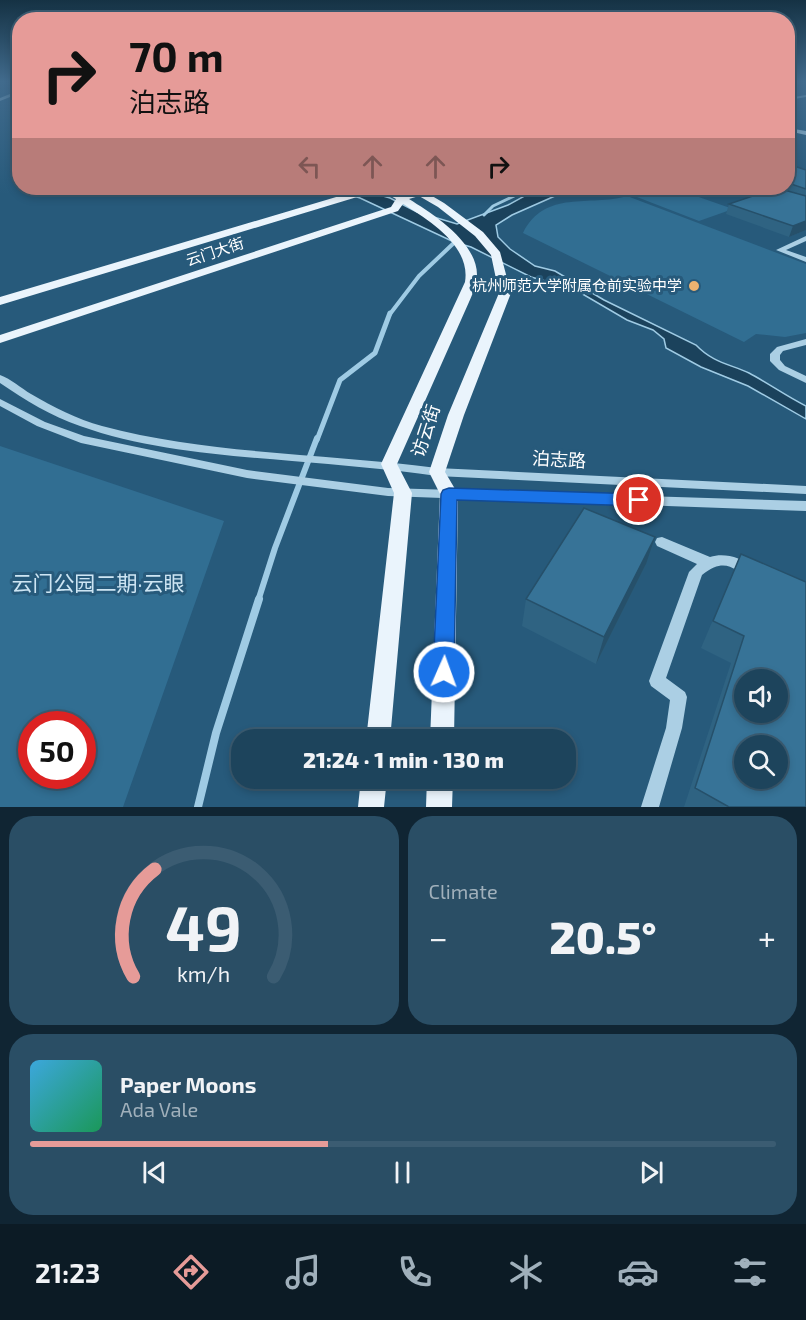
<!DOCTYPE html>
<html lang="en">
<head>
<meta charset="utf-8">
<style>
	body { margin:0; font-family:"Exo 2","Noto Sans SC",sans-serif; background:#2a4e65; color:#f1f3f6; height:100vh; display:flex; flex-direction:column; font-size:22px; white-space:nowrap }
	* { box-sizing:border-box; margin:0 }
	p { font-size:20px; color:#a0b0bb }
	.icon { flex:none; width:33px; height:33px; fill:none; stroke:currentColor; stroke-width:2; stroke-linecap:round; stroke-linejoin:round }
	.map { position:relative; height:807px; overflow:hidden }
	.details { display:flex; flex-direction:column; gap:9px; padding:9px; background:#102533; flex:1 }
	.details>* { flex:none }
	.guide { position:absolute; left:12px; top:12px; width:783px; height:183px; border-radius:24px; box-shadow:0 3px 9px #0003,0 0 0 2px #3b5c72; background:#e69b98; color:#111; overflow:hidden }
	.buttons { position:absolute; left:734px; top:669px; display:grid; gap:12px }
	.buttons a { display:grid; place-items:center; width:54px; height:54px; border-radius:50%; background:#1d445c; box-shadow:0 3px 9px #0003,0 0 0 2px #3b5c72; font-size:30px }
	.speed { position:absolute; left:18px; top:711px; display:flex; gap:12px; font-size:30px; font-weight:700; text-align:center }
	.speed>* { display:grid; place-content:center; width:78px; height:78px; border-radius:50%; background:#1d445c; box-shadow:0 3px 9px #0003,0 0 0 2px #3b5c72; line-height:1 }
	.speed .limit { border:9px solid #d22; background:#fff; color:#111 }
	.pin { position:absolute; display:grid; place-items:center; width:51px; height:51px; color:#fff; margin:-26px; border:3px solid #fff; border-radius:50%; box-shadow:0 2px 6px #0007 }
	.me { position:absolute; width:66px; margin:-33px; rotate:2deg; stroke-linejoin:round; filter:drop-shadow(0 0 4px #0008) }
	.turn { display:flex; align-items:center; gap:21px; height:126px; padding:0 18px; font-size:27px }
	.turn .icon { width:78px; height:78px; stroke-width:2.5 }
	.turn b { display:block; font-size:42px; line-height:51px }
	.lanes { display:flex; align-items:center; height:57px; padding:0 18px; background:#0003; justify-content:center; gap:30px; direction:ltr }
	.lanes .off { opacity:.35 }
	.big { font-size:45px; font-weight:800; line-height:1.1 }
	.details .card { flex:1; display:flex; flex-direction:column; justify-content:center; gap:9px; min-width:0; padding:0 21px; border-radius:24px; background:#2a4e65 }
	.details .dial { align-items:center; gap:0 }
	.dial svg { height:156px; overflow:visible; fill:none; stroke:#3b5c72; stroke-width:7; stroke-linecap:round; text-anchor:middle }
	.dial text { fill:#f1f3f6; stroke:none }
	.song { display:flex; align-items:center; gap:18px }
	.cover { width:72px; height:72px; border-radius:9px; background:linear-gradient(135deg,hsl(200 70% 55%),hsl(150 70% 35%)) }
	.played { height:6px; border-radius:3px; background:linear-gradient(90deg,#e69b98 40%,#3b5c72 40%) }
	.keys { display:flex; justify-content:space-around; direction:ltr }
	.heat { display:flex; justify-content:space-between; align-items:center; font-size:33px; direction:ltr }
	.details .tiles { flex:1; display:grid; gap:9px; grid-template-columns:1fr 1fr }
	.card:last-child { grid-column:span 2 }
	.trip { position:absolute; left:231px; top:729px; width:345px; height:60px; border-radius:24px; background:#1d445c; box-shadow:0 3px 9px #0003,0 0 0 2px #3b5c72; font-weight:800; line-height:60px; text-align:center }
	.menu { display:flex; height:96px; justify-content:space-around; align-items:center; background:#0c1b25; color:#a0b0bb }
	.menu .icon { width:42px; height:42px }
	.menu .on { color:#e69b98 }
	.menu b { font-size:27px; color:#f1f3f6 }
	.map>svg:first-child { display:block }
</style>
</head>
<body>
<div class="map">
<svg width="806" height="807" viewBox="0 0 806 807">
	<rect width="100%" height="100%" fill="#275a7b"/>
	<path fill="#316e92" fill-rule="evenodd" d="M641,188H673L733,209L699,221L624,192Z
		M627,196L806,264V333L785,337L756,334L744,342L523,233C545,189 590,207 627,196Z
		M0,446L224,521L123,807H0ZM82,724V776H32V724Z"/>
	<path fill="#1b425c" stroke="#9fcbe4" stroke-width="1.5" d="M329,188H363L362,190L390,198L417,212L457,224L508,205L539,188H573L512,215L496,225L498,237L510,249L535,266L555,271L604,300L696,345C712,362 729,364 749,373C768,383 786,396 806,406V419L748,386L701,367L666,348L664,339L653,330L627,320L574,289L531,277L471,247L454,242L360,198Z"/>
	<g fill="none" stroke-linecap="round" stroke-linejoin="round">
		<path stroke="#9fcbe4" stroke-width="2" d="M788,99L806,96"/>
		<path stroke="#9fcbe4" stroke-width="3" d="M484,215L493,206L531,188"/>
		<path stroke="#9fcbe4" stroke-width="4" d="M390,314L419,276L457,240"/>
		<path stroke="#9fcbe4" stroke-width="5" d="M317,440L340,380L375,353L390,313"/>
		<path stroke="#9fcbe4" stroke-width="6" d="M258,601L275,548L317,438"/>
		<path stroke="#9fcbe4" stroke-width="8" d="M198,807L216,733L259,599"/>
		<path fill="#abcfe4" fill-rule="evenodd" d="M20,90V93L0,101V98Z
			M788,128L806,131V135L788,131Z
			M755,188H763L806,201V205Z
			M806,236V241L786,250L806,257V262L776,250Z
			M806,339V345L783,351L780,355V360L785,366L806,376V383L779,370L770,361V354L777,347Z
			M0,375C11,379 21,388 31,394C53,407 77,419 102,426C211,455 326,453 437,468L806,486V494L437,476C389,469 340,465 292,461C221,455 147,450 80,426C51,416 25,400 0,383Z
			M0,399L45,422L84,436L247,470L388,488L806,501V511L388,496L247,478L81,443L37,426L0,406Z
			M662,537L710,557C726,552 740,559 755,565L757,569L755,573C735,579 731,552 702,575L666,678L685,692L687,697L682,728L659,807H641L666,728L670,700L651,686L649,681L689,572L697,564L657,546L655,542L657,538Z"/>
		<path fill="#eaf4fc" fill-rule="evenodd" d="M400,188L395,191L402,195L412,192L407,188L420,190L438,188L427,193L444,203L483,232L500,252L511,293L464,415L445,472L458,494L454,740H430L440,494L429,472L448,415L499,293L491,255L475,236L438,207L419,196L409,199C433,214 477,242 477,275C477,284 473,293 469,302L397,464L412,493L390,740H366L394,493L381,464L465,282C471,246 429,220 403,204L398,211L0,343V335L391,207L396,199L385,193L367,194L0,305V297L363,189Z
			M361,778H387L384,807H358Z
			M427,778H453L452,807H426Z"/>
	</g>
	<path fill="#2f6382" d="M788,164L806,170V230L789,237L726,214L729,204L772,189L767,188H788Z
		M741,554L806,807H684L731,663L701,648Z
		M646,564L596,664L522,626L526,599Z"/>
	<path fill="#26506a" d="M806,221V230L789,237L793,226Z
		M655,537L646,564L596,664L604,637Z"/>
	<path fill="#377397" stroke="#26506a" stroke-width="1.5" fill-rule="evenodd" d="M788,164L806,170V189L788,183Z
		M777,188L806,196V221L793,226L729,204Z
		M584,508L655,537L604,637L526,599Z
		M741,554L806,582V807H729L695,788L744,636L713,621ZM744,680H777V712H744ZM744,746H777V778H744Z"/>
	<linearGradient id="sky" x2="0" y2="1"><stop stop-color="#153244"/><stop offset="0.42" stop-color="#416b8d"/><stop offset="1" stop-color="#416b8d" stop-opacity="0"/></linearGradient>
	<rect width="806" height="194" fill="url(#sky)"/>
	<path fill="#1a73e8" stroke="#114b97" stroke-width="1.5" d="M449,488L639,494L645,496L647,500L645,504L639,506L457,500L454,672L451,679L444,682L436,679L433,672L441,494L443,490Z"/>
	<circle fill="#ecb270" stroke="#275a7b" stroke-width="2" cx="694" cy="286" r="6"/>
	<g text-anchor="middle" stroke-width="6" stroke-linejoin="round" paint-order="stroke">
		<g font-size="15" fill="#fff" stroke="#275a7b">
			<text transform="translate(215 252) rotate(-18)" y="5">云门大街</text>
		</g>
		<g font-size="15" fill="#fff" stroke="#275a7b" text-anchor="end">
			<text x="682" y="291">杭州师范大学附属仓前实验中学</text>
		</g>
		<g font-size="18" fill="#fff" stroke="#275a7b">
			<text transform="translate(426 431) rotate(-72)" y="6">访云街</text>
			<text transform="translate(559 460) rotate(3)" y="6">泊志路</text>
		</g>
		<g font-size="21" fill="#cde5f3" stroke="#275a7b">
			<text x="98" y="591">云门公园二期·云眼</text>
		</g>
	</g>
</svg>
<div class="buttons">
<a><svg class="icon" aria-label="sound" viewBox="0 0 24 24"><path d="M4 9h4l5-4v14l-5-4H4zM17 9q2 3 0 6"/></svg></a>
<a><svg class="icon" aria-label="search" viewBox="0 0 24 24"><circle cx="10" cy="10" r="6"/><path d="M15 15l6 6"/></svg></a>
</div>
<div class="speed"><div class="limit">50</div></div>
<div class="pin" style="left:639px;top:500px;background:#d93025"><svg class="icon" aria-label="arrive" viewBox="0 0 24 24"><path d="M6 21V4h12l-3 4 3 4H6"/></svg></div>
<svg class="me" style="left:444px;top:672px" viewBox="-20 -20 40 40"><circle r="17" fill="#1a73e8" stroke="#fff" stroke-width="3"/><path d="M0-11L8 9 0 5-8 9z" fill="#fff"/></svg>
<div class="trip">21:24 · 1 min · 130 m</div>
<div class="guide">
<div class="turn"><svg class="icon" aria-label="right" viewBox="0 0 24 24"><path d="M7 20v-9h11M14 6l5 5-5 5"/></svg><div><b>70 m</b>泊志路</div></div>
<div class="lanes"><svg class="icon off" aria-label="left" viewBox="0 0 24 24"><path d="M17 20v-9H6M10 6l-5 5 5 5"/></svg><svg class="icon off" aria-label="ahead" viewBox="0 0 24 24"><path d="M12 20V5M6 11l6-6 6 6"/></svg><svg class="icon off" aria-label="ahead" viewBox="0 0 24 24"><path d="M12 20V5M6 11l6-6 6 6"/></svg><svg class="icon" aria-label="right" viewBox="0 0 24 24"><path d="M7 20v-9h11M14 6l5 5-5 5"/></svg></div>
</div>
</div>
<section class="details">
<div class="tiles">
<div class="card dial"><svg viewBox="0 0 100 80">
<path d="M14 69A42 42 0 1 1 86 69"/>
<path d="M14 69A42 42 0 0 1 25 14" stroke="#e69b98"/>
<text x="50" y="56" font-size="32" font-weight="700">49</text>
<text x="50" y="72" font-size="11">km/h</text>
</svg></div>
<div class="card"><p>Climate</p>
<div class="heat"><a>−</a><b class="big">20.5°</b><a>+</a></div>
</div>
<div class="card">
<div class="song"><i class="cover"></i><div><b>Paper Moons</b><p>Ada Vale</p></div></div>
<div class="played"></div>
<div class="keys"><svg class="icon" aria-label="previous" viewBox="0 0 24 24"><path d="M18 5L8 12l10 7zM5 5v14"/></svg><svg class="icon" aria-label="pause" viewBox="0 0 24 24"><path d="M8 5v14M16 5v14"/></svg><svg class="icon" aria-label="next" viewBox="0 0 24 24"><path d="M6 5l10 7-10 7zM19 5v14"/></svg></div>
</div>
</div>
</section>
<nav class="menu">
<b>21:23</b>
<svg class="icon on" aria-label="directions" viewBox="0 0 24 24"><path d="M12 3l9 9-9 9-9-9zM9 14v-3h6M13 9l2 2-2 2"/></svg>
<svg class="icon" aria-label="music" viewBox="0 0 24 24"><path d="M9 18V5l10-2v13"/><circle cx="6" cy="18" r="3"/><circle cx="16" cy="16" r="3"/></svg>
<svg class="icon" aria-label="phone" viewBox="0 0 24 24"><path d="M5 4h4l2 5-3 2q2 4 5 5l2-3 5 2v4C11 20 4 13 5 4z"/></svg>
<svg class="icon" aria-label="climate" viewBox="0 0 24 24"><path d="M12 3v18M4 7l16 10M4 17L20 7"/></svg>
<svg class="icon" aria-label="car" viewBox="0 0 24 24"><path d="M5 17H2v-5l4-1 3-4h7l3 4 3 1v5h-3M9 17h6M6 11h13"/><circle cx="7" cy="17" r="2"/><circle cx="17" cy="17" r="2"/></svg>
<svg class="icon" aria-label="filters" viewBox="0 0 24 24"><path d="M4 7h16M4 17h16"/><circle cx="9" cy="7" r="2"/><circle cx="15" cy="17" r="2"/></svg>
</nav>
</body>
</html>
